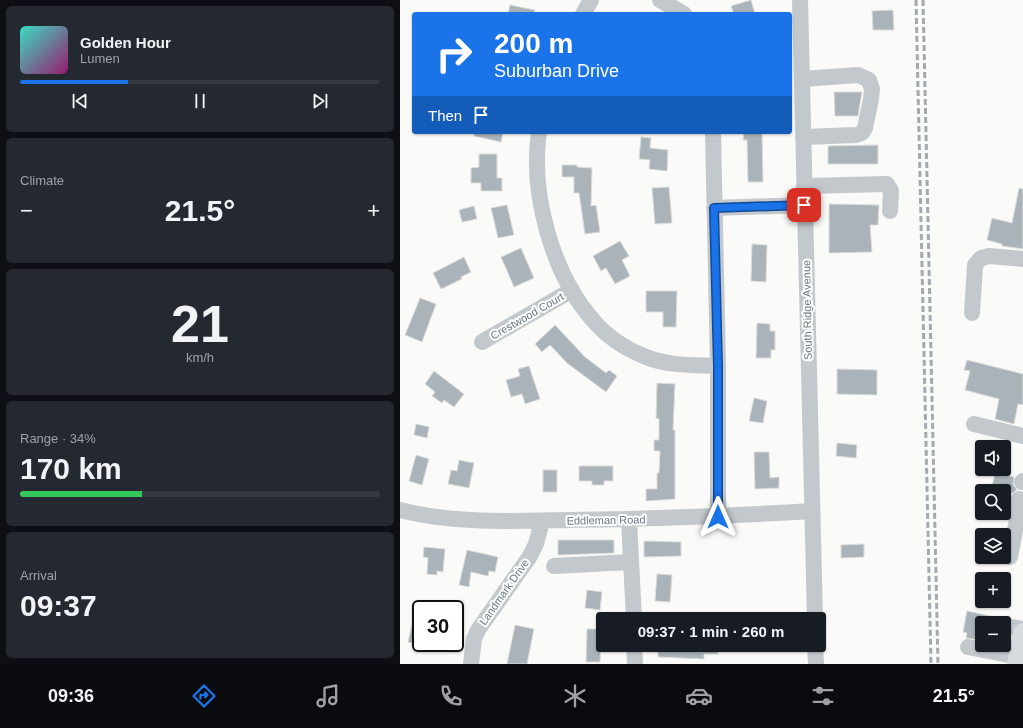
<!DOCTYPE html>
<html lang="en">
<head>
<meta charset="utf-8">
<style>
	body { margin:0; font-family:Helvetica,sans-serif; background:#242831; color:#f1f3f6; height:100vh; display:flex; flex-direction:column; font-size:15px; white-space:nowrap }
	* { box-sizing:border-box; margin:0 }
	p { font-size:13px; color:#9ea1a6 }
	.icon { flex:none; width:22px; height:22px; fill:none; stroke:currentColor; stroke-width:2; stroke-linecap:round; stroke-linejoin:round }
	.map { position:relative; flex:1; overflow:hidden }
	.sheet { display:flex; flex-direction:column; gap:6px; padding:6px; background:#0d0f14; width:400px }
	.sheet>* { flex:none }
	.top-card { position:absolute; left:12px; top:12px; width:380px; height:122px; border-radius:4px; box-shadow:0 1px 3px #0004; background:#1a73e8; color:#fff; overflow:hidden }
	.fabs { position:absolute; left:575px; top:440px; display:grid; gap:8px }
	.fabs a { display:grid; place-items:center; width:36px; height:36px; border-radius:4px; background:#171b24; box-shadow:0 1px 3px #0004; font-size:20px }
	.speed { position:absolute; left:12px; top:600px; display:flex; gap:8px; font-size:20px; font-weight:700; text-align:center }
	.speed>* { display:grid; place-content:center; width:52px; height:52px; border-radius:50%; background:#171b24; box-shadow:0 1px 3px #0004; line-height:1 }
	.speed .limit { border:2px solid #111; border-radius:6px; background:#fff; color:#111 }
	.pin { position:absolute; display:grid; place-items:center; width:34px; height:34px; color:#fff; margin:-17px; border-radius:8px; box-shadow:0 2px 6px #0006 }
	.me { position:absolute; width:44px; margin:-22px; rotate:0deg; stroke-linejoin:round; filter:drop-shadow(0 0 3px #0008) }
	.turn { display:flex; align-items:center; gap:14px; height:84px; padding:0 16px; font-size:18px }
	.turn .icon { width:52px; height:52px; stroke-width:2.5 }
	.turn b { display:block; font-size:28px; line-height:34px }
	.then { display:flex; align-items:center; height:38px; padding:0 16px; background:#0003; gap:8px; font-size:15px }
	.big { font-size:30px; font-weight:700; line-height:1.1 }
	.sheet .widget { flex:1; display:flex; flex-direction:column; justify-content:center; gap:6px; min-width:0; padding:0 14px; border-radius:6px; background:#242831 }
	.sheet .dial { align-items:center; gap:0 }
	.dial b { font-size:52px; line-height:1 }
	.song { display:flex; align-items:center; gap:12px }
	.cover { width:48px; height:48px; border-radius:6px; background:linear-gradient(135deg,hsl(170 70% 55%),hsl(320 70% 35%)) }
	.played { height:4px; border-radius:2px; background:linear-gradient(90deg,#1a73e8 30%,#363941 30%) }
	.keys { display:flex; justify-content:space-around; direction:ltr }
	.heat { display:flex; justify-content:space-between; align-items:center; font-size:22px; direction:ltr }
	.charge { height:6px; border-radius:3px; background:linear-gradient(90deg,#34c759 34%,#363941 0) }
	.trip { position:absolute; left:196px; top:612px; width:230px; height:40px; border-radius:4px; background:#171b24; box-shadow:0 1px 3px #0004; font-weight:700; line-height:40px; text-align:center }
	.tabs { display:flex; height:64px; justify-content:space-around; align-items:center; background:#090b0e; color:#9ea1a6 }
	.tabs .icon { width:28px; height:28px }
	.tabs .selected { color:#1a73e8 }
	.tabs b { font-size:18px; color:#f1f3f6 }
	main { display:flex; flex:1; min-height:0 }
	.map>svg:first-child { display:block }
</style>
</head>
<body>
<main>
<section class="sheet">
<div class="widget">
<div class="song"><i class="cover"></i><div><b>Golden Hour</b><p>Lumen</p></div></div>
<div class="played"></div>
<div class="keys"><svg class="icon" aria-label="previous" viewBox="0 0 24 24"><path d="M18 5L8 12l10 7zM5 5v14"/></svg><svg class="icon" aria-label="pause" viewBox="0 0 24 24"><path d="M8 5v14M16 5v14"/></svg><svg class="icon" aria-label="next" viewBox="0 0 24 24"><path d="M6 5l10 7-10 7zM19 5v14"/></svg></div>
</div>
<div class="widget"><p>Climate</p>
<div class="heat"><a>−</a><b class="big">21.5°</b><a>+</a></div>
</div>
<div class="widget dial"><b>21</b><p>km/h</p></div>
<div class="widget"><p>Range · 34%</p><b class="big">170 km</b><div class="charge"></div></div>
<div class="widget"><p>Arrival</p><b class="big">09:37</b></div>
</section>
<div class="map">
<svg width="623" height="664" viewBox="0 0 623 664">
	<rect width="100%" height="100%" fill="#fafaf8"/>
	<path fill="#aab3b9" stroke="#dcdcda" d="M351,0L355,14H334L331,6Z
		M110,5L135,10L134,14H108Z
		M493,10L494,30H473L472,11Z
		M434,92H462L458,116H435Z
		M74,132H103L101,142L74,136Z
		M344,132H362L363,182H348L347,140H343Z
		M241,137L251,138L250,148L268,150L267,171L249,169L250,160L239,159Z
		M478,145V164H428V146Z
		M79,154H97V178H102V191H81V183H71V168L79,167Z
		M162,165H177V167L192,168L191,206L196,205L200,232L185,234L179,193H174V177H162Z
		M269,187L272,223L255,224L252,188Z
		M619,188L623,189V249L602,246V244L587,240L592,218L612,223Z
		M429,204L479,205L478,225H470L472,252L429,253Z
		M107,205L114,235L98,238L91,208Z
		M74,206L77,219L62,222L59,210Z
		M220,241L229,256L222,260L230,276L215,284L206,268L201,271L193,256Z
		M352,244L367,245L366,282L351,281Z
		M121,248L134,278L114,287L101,257Z
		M64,257L71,272L61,277L62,279L41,289L33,273Z
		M246,291H277L276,327H263V312H246Z
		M20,298L36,304L22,342L5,335Z
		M357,323L370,324V331H375V350H371V358H356Z
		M155,325L185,357L206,373L209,370L217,376L206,392L167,363L150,345L142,352L135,344Z
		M567,360L623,374V405L618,404L614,424L595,419L599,399L565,390L570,371L564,370Z
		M129,366L140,399L125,404L122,394L111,397L106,380L120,376L118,369Z
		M437,369L477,370V395L437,394Z
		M34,371L64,394L54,407L44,400L42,403L32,396L35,392L25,384Z
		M257,383L275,384L273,430H275V499L246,501V489H257V473H259L260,451H254V440H259V419L256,418Z
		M354,398L367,401L363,423L349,421Z
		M16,424L29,427L27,438L14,435Z
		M437,443L457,445L456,458L436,456Z
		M354,452H369L370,478L379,477V488L355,489Z
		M16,455L29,459L22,485L9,481Z
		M59,460L74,463L69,488L48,484L51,470L57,471Z
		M179,466H213V481H204V485H192V481H179Z
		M143,470H157V492H143Z
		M595,473L614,477L613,484L617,490L611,494L610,498L604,497V491H591Z
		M158,540H214V553L158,555Z
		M244,541L281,542V556L244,557Z
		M464,544V557L441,558V545Z
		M24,547L45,549L43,572L37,571V575L27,574L28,558L23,557Z
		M67,550L98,557L95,572L89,571L88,576L71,572L69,587L59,585Z
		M257,574L272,575L270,602L255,601Z
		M187,590L202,592L200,610L185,608Z
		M567,611L599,618L595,623H582V635L580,640L566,638L567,633L563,632Z
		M12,625L21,627V645L8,642Z
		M115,625L134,629L127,664H107Z
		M187,629H201L200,662H186Z
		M29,643H54L52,652L28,646Z
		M258,645H318V654H304V659L258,657Z"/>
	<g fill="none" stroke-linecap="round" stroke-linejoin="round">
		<path stroke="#c3c8cc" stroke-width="16" d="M260,0L284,14
			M400,0L415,619
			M183,14L191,0
			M402,79L458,75L469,80L472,89L471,99L465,128L462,133L456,135L403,137
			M139,132C130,193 152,273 192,319C206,336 226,349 246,357C268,366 295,365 318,366
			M313,132L318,366V517
			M404,186L487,184L491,191L490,211
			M314,208L404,205
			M572,313L575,265L581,258L589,256L623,259
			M82,342L172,290
			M574,424L623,436
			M622,482L623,481
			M0,510C55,524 113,521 169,520C250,519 331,516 412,511
			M229,520L234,619
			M610,557L619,509V499
			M154,566L231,562
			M604,626L623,629
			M234,645L235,664
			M415,645L416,664
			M568,647L619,657
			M71,664L74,639L78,630L130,556L136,544L142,521"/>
		<path stroke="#d6dbdf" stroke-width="20" d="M617,664L623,633"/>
		<path stroke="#a2aab0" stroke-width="3" stroke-dasharray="6 3" stroke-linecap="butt" d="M516,0L531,664
			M523,0L538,664"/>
	</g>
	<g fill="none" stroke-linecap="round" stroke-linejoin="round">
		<g stroke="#114b97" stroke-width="10">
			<path id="route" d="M318,517V366L314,208L404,205"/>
		</g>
		<use href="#route" stroke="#1a73e8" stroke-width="7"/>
	</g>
	<g text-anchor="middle" stroke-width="4" stroke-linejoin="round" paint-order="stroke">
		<g font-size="11" fill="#657683" stroke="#fff">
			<text transform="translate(407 310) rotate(-91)" y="4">South Ridge Avenue</text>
			<text transform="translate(127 316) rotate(-30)" y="4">Crestwood Court</text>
			<text transform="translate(206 520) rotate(-1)" y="4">Eddleman Road</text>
			<text transform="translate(104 592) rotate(-55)" y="4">Landmark Drive</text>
		</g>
	</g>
</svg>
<div class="fabs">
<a><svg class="icon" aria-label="sound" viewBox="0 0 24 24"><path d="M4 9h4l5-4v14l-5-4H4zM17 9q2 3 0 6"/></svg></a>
<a><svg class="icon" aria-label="search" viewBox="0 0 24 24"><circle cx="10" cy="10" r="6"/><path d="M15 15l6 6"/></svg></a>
<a><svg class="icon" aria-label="layers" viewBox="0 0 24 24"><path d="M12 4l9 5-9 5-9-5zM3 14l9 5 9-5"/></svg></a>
<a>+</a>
<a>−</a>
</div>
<div class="speed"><div class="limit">30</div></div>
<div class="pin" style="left:404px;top:205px;background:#d93025"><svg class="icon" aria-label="arrive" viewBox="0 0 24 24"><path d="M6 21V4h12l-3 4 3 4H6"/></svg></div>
<svg class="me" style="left:318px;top:517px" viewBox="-20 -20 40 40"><path d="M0-17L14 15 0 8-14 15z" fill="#1a73e8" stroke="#fff" stroke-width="4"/></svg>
<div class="trip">09:37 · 1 min · 260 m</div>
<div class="top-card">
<div class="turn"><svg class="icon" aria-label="right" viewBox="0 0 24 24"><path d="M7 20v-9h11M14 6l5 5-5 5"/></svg><div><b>200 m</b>Suburban Drive</div></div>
<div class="then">Then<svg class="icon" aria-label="arrive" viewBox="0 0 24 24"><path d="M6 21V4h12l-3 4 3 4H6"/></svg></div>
</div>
</div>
</main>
<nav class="tabs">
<b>09:36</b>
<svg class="icon selected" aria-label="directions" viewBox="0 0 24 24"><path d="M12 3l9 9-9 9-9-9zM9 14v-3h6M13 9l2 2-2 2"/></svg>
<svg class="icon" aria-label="music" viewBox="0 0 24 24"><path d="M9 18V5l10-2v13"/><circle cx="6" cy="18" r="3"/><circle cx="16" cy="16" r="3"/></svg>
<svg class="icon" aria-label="phone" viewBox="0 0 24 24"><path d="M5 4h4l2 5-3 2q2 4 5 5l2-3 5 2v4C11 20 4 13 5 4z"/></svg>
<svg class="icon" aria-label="climate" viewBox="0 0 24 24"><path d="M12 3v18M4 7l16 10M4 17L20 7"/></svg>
<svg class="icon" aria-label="car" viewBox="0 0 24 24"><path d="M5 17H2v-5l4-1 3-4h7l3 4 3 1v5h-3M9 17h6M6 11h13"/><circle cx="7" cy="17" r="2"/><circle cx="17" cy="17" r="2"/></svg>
<svg class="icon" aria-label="filters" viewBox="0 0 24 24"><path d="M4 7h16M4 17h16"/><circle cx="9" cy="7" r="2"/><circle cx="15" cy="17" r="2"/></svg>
<b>21.5°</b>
</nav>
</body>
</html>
